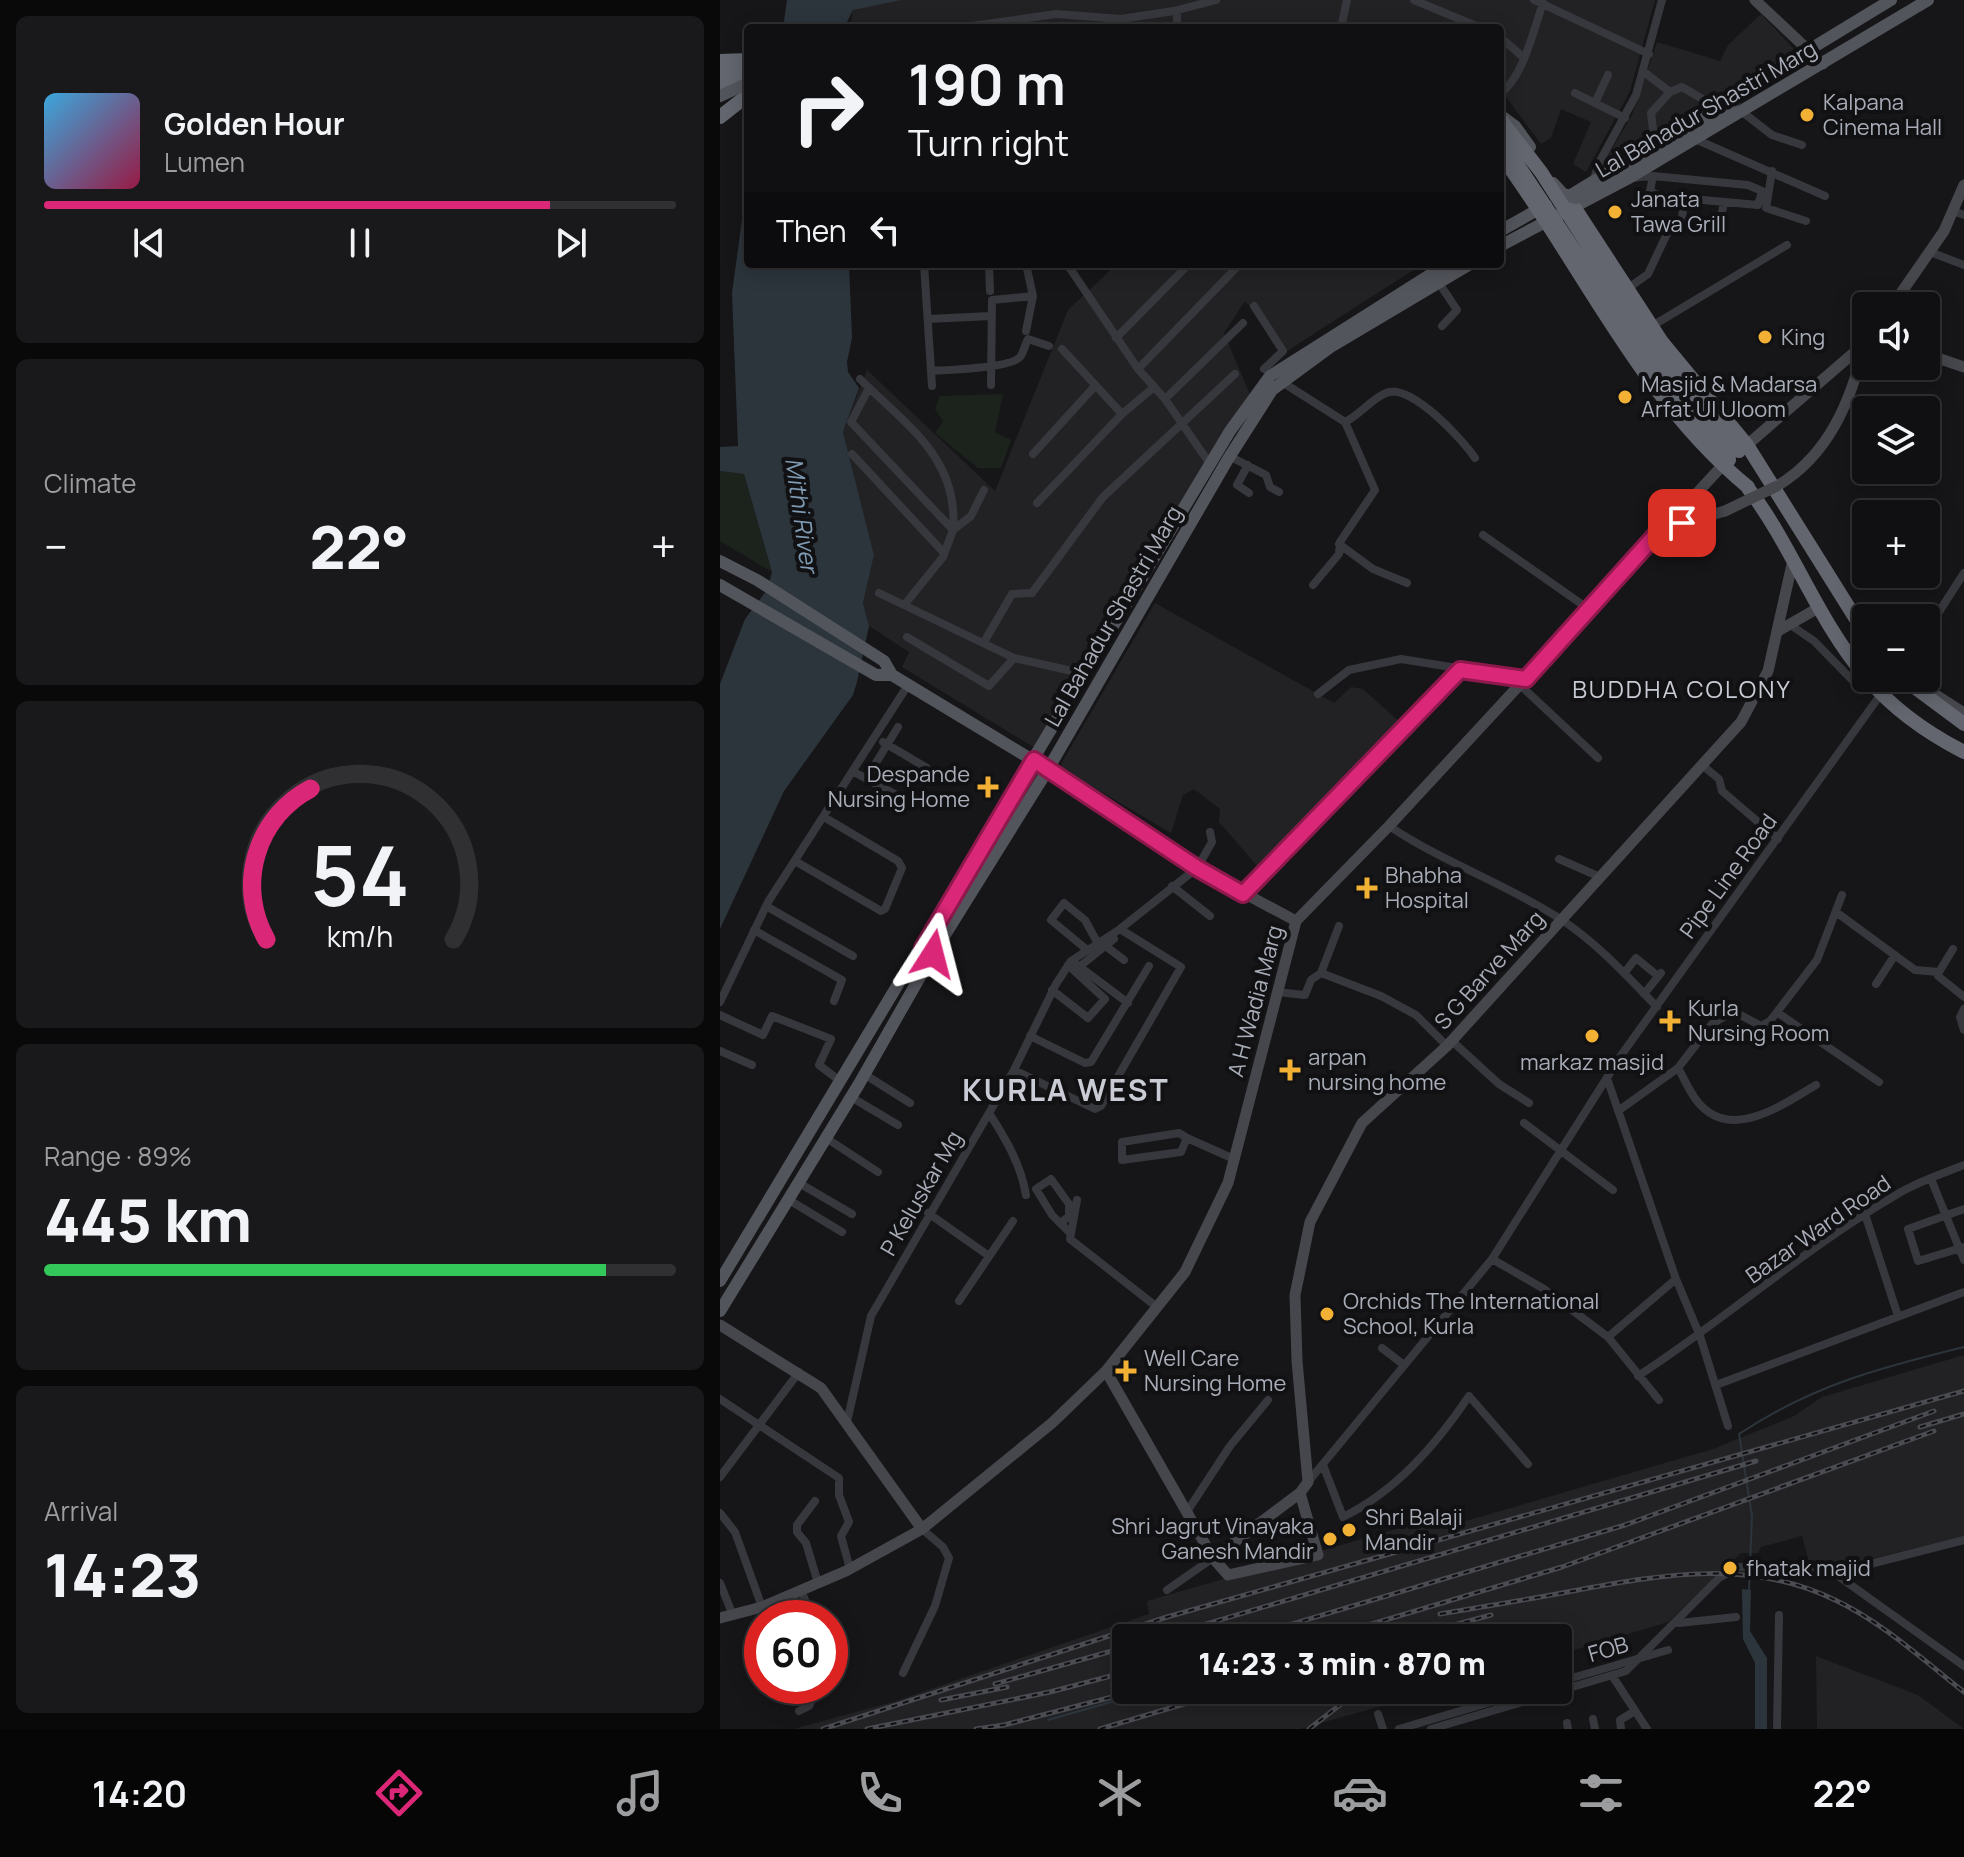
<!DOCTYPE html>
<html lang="en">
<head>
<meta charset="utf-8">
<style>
	body { margin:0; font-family:Manrope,sans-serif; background:#19191b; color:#f1f3f6; height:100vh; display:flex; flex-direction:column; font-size:30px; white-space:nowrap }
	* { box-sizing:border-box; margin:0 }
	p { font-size:26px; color:#9c9d9f }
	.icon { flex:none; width:44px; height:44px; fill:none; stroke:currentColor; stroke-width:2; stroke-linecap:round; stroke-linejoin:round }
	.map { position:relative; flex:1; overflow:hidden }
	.panel { display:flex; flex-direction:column; gap:16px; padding:16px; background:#09090a; width:720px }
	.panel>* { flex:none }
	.guide { position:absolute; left:24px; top:24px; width:760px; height:244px; border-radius:8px; box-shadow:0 4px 20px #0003,0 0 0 2px #303032; background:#101012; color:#f1f3f6; overflow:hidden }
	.buttons { position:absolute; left:1132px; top:292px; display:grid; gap:16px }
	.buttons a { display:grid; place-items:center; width:88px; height:88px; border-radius:8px; background:#101012; box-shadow:0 4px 20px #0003,0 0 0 2px #303032; font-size:40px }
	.speed { position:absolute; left:24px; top:1600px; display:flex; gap:16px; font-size:40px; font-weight:700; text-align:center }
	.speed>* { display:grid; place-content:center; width:104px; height:104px; border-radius:50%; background:#101012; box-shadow:0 4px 20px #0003,0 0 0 2px #303032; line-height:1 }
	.speed .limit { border:12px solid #d22; background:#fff; color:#111 }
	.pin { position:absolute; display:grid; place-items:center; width:68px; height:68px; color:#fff; margin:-34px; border-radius:16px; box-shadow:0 4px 12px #0006 }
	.me { position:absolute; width:88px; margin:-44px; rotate:9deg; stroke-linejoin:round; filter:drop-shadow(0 0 6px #0008) }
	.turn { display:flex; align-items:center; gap:28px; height:168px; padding:0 32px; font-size:36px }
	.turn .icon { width:104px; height:104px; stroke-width:2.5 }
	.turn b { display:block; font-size:56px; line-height:68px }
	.then { display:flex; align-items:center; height:76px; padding:0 32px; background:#0003; gap:16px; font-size:30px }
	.big { font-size:60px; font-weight:800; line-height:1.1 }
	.panel .tile { flex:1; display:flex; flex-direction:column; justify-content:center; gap:12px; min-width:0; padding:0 28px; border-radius:12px; background:#19191b }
	.panel .dial { align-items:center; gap:0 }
	.dial svg { height:208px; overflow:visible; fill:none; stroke:#303032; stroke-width:7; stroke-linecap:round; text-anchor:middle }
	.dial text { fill:#f1f3f6; stroke:none }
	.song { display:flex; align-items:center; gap:24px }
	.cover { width:96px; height:96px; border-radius:12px; background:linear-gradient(135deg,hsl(200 70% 55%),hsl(340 70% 35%)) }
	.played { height:8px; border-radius:4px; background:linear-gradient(90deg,#db2777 80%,#303032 80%) }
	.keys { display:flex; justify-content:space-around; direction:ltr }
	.heat { display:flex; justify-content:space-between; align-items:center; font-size:44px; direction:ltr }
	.charge { height:12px; border-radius:6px; background:linear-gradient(90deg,#34c759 89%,#303032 0) }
	.trip { position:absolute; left:392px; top:1624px; width:460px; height:80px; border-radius:8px; background:#101012; box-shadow:0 4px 20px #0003,0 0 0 2px #303032; font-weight:800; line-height:80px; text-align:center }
	.tabs { display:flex; height:128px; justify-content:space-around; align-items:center; background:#060607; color:#9c9d9f }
	.tabs .icon { width:56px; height:56px }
	.tabs .on { color:#db2777 }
	.tabs b { font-size:36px; color:#f1f3f6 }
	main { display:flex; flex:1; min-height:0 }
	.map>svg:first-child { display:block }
</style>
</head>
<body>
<main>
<section class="panel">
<div class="tile">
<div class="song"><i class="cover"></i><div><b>Golden Hour</b><p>Lumen</p></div></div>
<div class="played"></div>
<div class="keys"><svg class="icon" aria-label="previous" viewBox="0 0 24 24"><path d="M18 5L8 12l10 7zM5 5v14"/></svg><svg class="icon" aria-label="pause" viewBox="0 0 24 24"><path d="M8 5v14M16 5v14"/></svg><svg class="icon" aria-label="next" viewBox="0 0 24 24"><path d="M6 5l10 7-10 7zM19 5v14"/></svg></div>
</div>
<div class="tile"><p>Climate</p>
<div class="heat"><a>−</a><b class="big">22°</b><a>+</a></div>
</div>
<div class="tile dial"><svg viewBox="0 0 100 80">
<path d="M14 69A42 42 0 1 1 86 69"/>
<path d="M14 69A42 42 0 0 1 31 11" stroke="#db2777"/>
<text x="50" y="56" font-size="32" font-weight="700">54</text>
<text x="50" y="72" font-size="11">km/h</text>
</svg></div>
<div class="tile"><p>Range · 89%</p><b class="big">445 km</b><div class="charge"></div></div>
<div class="tile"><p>Arrival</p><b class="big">14:23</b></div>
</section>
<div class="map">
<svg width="1244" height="1729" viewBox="0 0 1244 1729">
	<rect width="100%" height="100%" fill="#161618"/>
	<path fill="#222225" d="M171,0H935L910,91L866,172L853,164L871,122L841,109L831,138L821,144L780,89V28L618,25L130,28L133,10Z
		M1041,14L1075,50L885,167L883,164L912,115L937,42L1000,61L1008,45Z
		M397,264H703L567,351L525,301L504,333L531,397L315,748L182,667L189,652L149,626L143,603L154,555L123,432L147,370L275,491L348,310Z
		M435,603L614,703L631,687L643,689L682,724L539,868L499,822L500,809L474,789L463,795L451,833L344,770L341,764Z
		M1244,1355V1536L1114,1568L1090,1566L1082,1536L1041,1547L1038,1553H1021L948,1622L838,1655V1638H406V1690H718L580,1729H74L176,1701L429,1614L427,1601L732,1513L739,1523L993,1449L1074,1416L1102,1397Z
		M1096,1656L1198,1695L1244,1729H1097Z"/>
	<path fill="#1c231d" d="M283,394L275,432L291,440L281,468H258L215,433L223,421L215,409L220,396Z
		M0,471L24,474L52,572L0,541Z"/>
	<path fill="#2c353c" d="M67,0H181L133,10L124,28H63Z
		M28,199V264H129L132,338L127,362L128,372L139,388L123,432L154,555L143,603L149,626L137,682L133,695L64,791L0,929V684L25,619L47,590L52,572L24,474L0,471V447L18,446L12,293L24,205Z
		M1022,1589L1031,1590L1030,1631L1047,1658V1729H1035V1663L1023,1639Z"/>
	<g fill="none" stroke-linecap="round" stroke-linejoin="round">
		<path stroke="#2c353c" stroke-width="2" d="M1030,1565L1032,1516L1019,1434C1093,1385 1159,1368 1244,1347
			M1029,1589L1030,1571
			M617,1638L640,1632
			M328,1720L433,1690"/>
		<path stroke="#37383d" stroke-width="8" d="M694,0L761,28
			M814,0L929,54
			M457,11V28
			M238,28L336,14L401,19L454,11L496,0
			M621,28L627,0
			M780,37L803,57
			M924,72L950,92
			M855,93L905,118
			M780,94C804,76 813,31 823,3
			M875,103L888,75
			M1021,111L1052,135L1082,145
			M975,139L1105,196
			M935,145L931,113L950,92L962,87L996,107
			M1052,171L1046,208L1086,221
			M912,178L930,176H933L1028,185L1042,191L1038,205L939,196L930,191L933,176
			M873,181L880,161L916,95L942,0
			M1233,211L1244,215
			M962,219L964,198
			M1000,222L1004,202
			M1210,252L1244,265
			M204,264L212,386
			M269,264L270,291
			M306,264L313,296L306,331
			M347,264L418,369L445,399L490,464
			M719,283L737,310L722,326
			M907,289L928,274L953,221
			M534,306L563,351L544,369
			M208,319L271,316
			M932,326L1067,245
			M396,338L469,264
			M342,349L402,414
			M418,369L520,264
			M211,371C227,370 291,368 300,357C304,352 305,344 308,339L329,346
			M140,379C186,425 239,458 233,530
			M562,382L625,422C640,415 651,399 666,393C691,383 742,439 755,458
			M271,385L272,300L313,296
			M149,388L131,422L233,530
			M445,399L523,323
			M132,454L224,553
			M313,454L375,386
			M509,456L546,475L550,487L559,492
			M528,465L517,485L529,493
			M317,503L402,414L433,388
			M763,535L870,610
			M619,544L653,569L687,583
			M593,585L619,554L620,542L655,490L625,422
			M159,593L294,658L365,674
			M185,604L223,557L233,530L251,516L264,490
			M1069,624L1094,641L1141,689
			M1206,632L1244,573
			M187,637L269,686L294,658
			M264,642L292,594L312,593L383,497L515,374
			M800,685L878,758
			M598,694L629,670L681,659L806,679
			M163,742L207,768
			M982,765L999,779L1002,791L1058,839
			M134,772L182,798
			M146,779L178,727
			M669,826C724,863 787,884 842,920C878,944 907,976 937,1007
			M839,859L880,877
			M75,861L161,911L165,909L182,868L178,861L104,817
			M452,886L490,916
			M523,894L740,670
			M46,906L133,956
			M1116,912L1195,970L1219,972L1218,976L1244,997
			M34,930L122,980L114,1001
			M383,944L404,960
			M366,949L331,920L344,903L365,920L377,942
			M352,961L408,1003
			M359,967L394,939
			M905,972L916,958L938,976
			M1219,972L1233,949
			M601,973L619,926
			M1156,984L1175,955
			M332,990L368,1018L385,999L348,965
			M557,992L585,995L591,980L601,973L661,996L696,1015L727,1046
			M924,994L941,973
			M0,1002L48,902L188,685
			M1244,1009L1240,1017L1244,1030
			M1058,1013L1159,1082
			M0,1015L43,1035L52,1016L111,1039L99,1065L120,1081
			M310,1036L365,1063L371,1062L429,966
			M732,1041L779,1084L809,1103
			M0,1051L32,1065
			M958,1068C964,1078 969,1091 977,1101C1010,1143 1062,1105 1096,1085
			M294,1070L375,1109L381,1106L461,967L400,929
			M144,1074L190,1103
			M888,1081L956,1279L980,1336L1008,1426
			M131,1097L178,1125
			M898,1111L958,1068L992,1024L1013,1011L1041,1026L1050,1021L1097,960L1122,895
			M269,1113C286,1139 301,1165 306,1195
			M804,1123L893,1190
			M106,1138L158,1172
			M467,1138L459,1133L402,1142V1160L461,1152L467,1138L514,1159
			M1211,1179L1244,1260
			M79,1183L132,1214
			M69,1200L122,1232
			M357,1200L350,1239L437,1307
			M1244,1209L1188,1229L1198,1261L1244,1247
			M208,1213L269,1256
			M1145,1214L1178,1316
			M342,1222L349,1216V1204L331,1179L316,1189L332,1215L349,1232
			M772,1259L824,1289L888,1337L939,1400
			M239,1301L293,1221
			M888,1337L956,1279
			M662,1348L684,1365
			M918,1376C1006,1319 1086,1247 1176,1195C1197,1182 1222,1174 1244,1165
			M996,1385L1244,1292
			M0,1399L119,1478V1495L129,1522L121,1536L130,1569
			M127,1422L151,1316L294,1070L336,984L351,961L400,929L477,868L492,842L490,832
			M603,1465L623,1517C676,1491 716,1445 749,1396L808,1464
			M0,1477L79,1372
			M588,1482L772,1259L902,1054L1161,694
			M95,1501L77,1525V1532L86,1543L98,1583
			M468,1510L510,1446L548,1400
			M0,1513L15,1532L42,1607
			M1115,1573L1244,1540
			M0,1583L12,1613
			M81,1590L92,1618
			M447,1590L493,1558
			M959,1623L1016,1617
			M183,1673L215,1606L229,1558L223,1547L202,1529
			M893,1677L927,1729
			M79,1711L89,1706L99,1686
			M658,1714L663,1729
			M873,1719L875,1729
			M847,1723L848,1729
			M679,1729L811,1690
			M711,1729L906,1671L999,1578L1019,1567L1114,1573L1244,1666
			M901,1729L900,1720L915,1711
			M1057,1729L1059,1615"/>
		<path stroke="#45474d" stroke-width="11" d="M1035,0L1103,64
			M1172,306L1224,231L1244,185
			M1206,354L1244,367
			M1027,445L1144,344
			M1057,486C1109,455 1131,401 1145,343
			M941,529L1005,511
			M1058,631L1098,608
			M1208,690L1244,713
			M327,771L477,868L576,921
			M0,1325L101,1388L202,1529
			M386,1371L493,1558L580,1493L588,1482L577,1361L575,1295L590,1222L642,1123L727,1046L1021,722L1048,671L1073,560
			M493,1558L508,1575L598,1555L580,1493
			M0,1618L42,1607L126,1571L202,1529L332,1423L386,1371L465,1272L508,1183L576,921L669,826L1002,466"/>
		<path stroke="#53555c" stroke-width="12" d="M854,193L1171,0
			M780,231L826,205
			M780,246L907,179L1208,0
			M0,561L37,580L164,661L172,675L319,764
			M0,585L156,675H172
			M0,1281L510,431L550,376L727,264
			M0,1311L139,1084L213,954L327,771L508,459L552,390L612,346L750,264"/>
		<path stroke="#63666e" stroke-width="14" d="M0,61L28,60
			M0,71H28
			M0,84L28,83
			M0,117L28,95
			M780,154C862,265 920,398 1028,487
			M847,196L942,342L1027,445L1146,635
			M1028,488C1073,547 1097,620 1146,677
			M1147,678C1174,710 1207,733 1244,752
			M1182,678L1244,724"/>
		<g stroke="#4a4c52" stroke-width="5">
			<path id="rail" d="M1200,1427L1244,1414
				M720,1614C766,1606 812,1599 858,1590C945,1574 1032,1559 1115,1600C1162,1622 1203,1660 1244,1692
				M439,1638L1036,1461
				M525,1638L905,1525L1214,1411
				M605,1638L842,1567L1214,1431
				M686,1638L771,1615
				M275,1684L406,1647
				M221,1700L287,1687
				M409,1702L448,1690
				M103,1729L447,1617L1244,1391
				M147,1729L330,1692L406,1672
				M256,1729L284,1725L419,1690
				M380,1729L511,1690
				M589,1729L639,1690"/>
		</g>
		<use href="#rail" stroke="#111113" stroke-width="2" stroke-dasharray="6" stroke-linecap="butt"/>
		<path stroke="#37383d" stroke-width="8" d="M838,1682L948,1650"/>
		<path stroke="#45474d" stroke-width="11" d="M1005,511L1057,486"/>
		<path stroke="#53555c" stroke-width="12" d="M0,96L28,83
			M780,115L795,126L810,147
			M833,183L844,195L856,198L874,190L1009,106L1028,87"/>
		<path stroke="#63666e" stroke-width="14" d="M780,119L821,172L934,348L1019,451
			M780,138L924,355L1009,460"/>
	</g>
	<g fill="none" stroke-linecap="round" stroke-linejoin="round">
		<g stroke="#8e194d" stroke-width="20">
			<path id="route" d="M213,954L203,948L314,760L477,868L523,894L740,670L806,679L941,529L962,523"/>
		</g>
		<use href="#route" stroke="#db2777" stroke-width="14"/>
	</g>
	<g fill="#f2b134" stroke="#111113" stroke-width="3">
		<circle cx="1087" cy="115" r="8"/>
		<circle cx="895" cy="212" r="8"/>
		<circle cx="1045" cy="337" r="8"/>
		<circle cx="905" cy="397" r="8"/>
		<path d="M264 775h8v8h8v8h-8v8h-8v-8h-8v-8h8z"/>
		<path d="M643 876h8v8h8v8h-8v8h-8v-8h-8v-8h8z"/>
		<path d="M946 1009h8v8h8v8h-8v8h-8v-8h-8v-8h8z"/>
		<circle cx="872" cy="1036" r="8"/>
		<path d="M566 1058h8v8h8v8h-8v8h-8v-8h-8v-8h8z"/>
		<circle cx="607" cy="1314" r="8"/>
		<path d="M402 1359h8v8h8v8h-8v8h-8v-8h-8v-8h8z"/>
		<circle cx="629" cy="1530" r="8"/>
		<circle cx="610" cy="1539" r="8"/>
		<circle cx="1010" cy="1568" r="8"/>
	</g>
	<g text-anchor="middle" stroke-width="8" stroke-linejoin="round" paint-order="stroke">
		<g font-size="22" fill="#a8adb8" stroke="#111113" text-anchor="start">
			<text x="1103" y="110">Kalpana<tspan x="1103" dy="25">Cinema Hall</tspan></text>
			<text x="911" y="207">Janata<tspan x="911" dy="25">Tawa Grill</tspan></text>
			<text x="1061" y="345">King</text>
			<text x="921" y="392">Masjid &amp; Madarsa<tspan x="921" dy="25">Arfat Ul Uloom</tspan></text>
			<text x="250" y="782" text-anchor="end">Despande<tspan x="250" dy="25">Nursing Home</tspan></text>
			<text x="665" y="883">Bhabha<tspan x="665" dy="25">Hospital</tspan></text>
			<text x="968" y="1016">Kurla<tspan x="968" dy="25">Nursing Room</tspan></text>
			<text x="588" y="1065">arpan<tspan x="588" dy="25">nursing home</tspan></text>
			<text x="872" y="1070" text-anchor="middle">markaz masjid</text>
			<text x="623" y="1309">Orchids The International<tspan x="623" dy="25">School, Kurla</tspan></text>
			<text x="424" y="1366">Well Care<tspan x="424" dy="25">Nursing Home</tspan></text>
			<text x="645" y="1525">Shri Balaji<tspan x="645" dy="25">Mandir</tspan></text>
			<text x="594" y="1534" text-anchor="end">Shri Jagrut Vinayaka<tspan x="594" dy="25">Ganesh Mandir</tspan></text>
			<text x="1026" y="1576">fhatak majid</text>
		</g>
		<g font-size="22" fill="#a8adb8" stroke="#111113">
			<text transform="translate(986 109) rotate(-30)" y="8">Lal Bahadur Shastri Marg</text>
			<text transform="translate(393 616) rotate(-60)" y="8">Lal Bahadur Shastri Marg</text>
			<text transform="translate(1008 876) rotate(-54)" y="8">Pipe Line Road</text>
			<text transform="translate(769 970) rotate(-48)" y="8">S G Barve Marg</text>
			<text transform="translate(535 1001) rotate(-75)" y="8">A H Wadia Marg</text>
			<text transform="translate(201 1193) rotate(-60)" y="8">P Keluskar Mg</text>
			<text transform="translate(1098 1229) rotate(-35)" y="8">Bazar Ward Road</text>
			<text transform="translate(888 1649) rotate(-16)" y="8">FOB</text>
		</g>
		<g font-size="24" font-style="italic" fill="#7f9bb3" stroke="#111113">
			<text transform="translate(81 515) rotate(82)" y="8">Mithi River</text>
		</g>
		<g font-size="24" letter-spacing="2" fill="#c9ccd4" stroke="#111113">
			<text x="962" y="698">BUDDHA COLONY</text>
		</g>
		<g font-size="30" font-weight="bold" letter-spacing="2" fill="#c9ccd4" stroke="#111113">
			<text x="346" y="1101">KURLA WEST</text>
		</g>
	</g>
</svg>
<div class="buttons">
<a><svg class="icon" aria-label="sound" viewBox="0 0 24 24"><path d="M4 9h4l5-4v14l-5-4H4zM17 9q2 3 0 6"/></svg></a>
<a><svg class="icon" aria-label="layers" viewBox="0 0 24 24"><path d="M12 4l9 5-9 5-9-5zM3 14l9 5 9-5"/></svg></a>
<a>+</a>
<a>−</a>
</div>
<div class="speed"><div class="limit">60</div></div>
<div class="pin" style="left:962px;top:523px;background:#d93025"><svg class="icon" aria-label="arrive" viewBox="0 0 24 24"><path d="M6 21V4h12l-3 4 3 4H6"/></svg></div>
<svg class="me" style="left:213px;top:954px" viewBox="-20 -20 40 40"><path d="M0-17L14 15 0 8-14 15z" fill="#db2777" stroke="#fff" stroke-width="4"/></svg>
<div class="trip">14:23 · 3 min · 870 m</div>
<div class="guide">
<div class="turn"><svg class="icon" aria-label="right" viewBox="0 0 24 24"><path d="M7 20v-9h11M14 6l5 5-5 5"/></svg><div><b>190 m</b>Turn right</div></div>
<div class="then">Then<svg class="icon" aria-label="left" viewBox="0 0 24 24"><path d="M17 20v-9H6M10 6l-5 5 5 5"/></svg></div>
</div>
</div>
</main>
<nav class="tabs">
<b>14:20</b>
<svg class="icon on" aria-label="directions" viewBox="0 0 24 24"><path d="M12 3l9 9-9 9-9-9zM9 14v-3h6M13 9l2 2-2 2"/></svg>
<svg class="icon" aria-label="music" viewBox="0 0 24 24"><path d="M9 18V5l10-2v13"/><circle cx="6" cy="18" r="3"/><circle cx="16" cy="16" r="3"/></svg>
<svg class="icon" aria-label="phone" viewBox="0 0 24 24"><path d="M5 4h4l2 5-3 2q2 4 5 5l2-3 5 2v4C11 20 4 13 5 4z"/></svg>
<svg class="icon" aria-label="climate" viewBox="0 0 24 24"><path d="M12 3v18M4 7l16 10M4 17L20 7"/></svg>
<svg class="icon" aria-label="car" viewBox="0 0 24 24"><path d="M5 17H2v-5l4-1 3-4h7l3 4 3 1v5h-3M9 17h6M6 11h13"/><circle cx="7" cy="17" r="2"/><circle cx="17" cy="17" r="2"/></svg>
<svg class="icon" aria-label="filters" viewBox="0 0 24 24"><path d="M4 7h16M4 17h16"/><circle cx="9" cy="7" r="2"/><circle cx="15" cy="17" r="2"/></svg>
<b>22°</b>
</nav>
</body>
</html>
